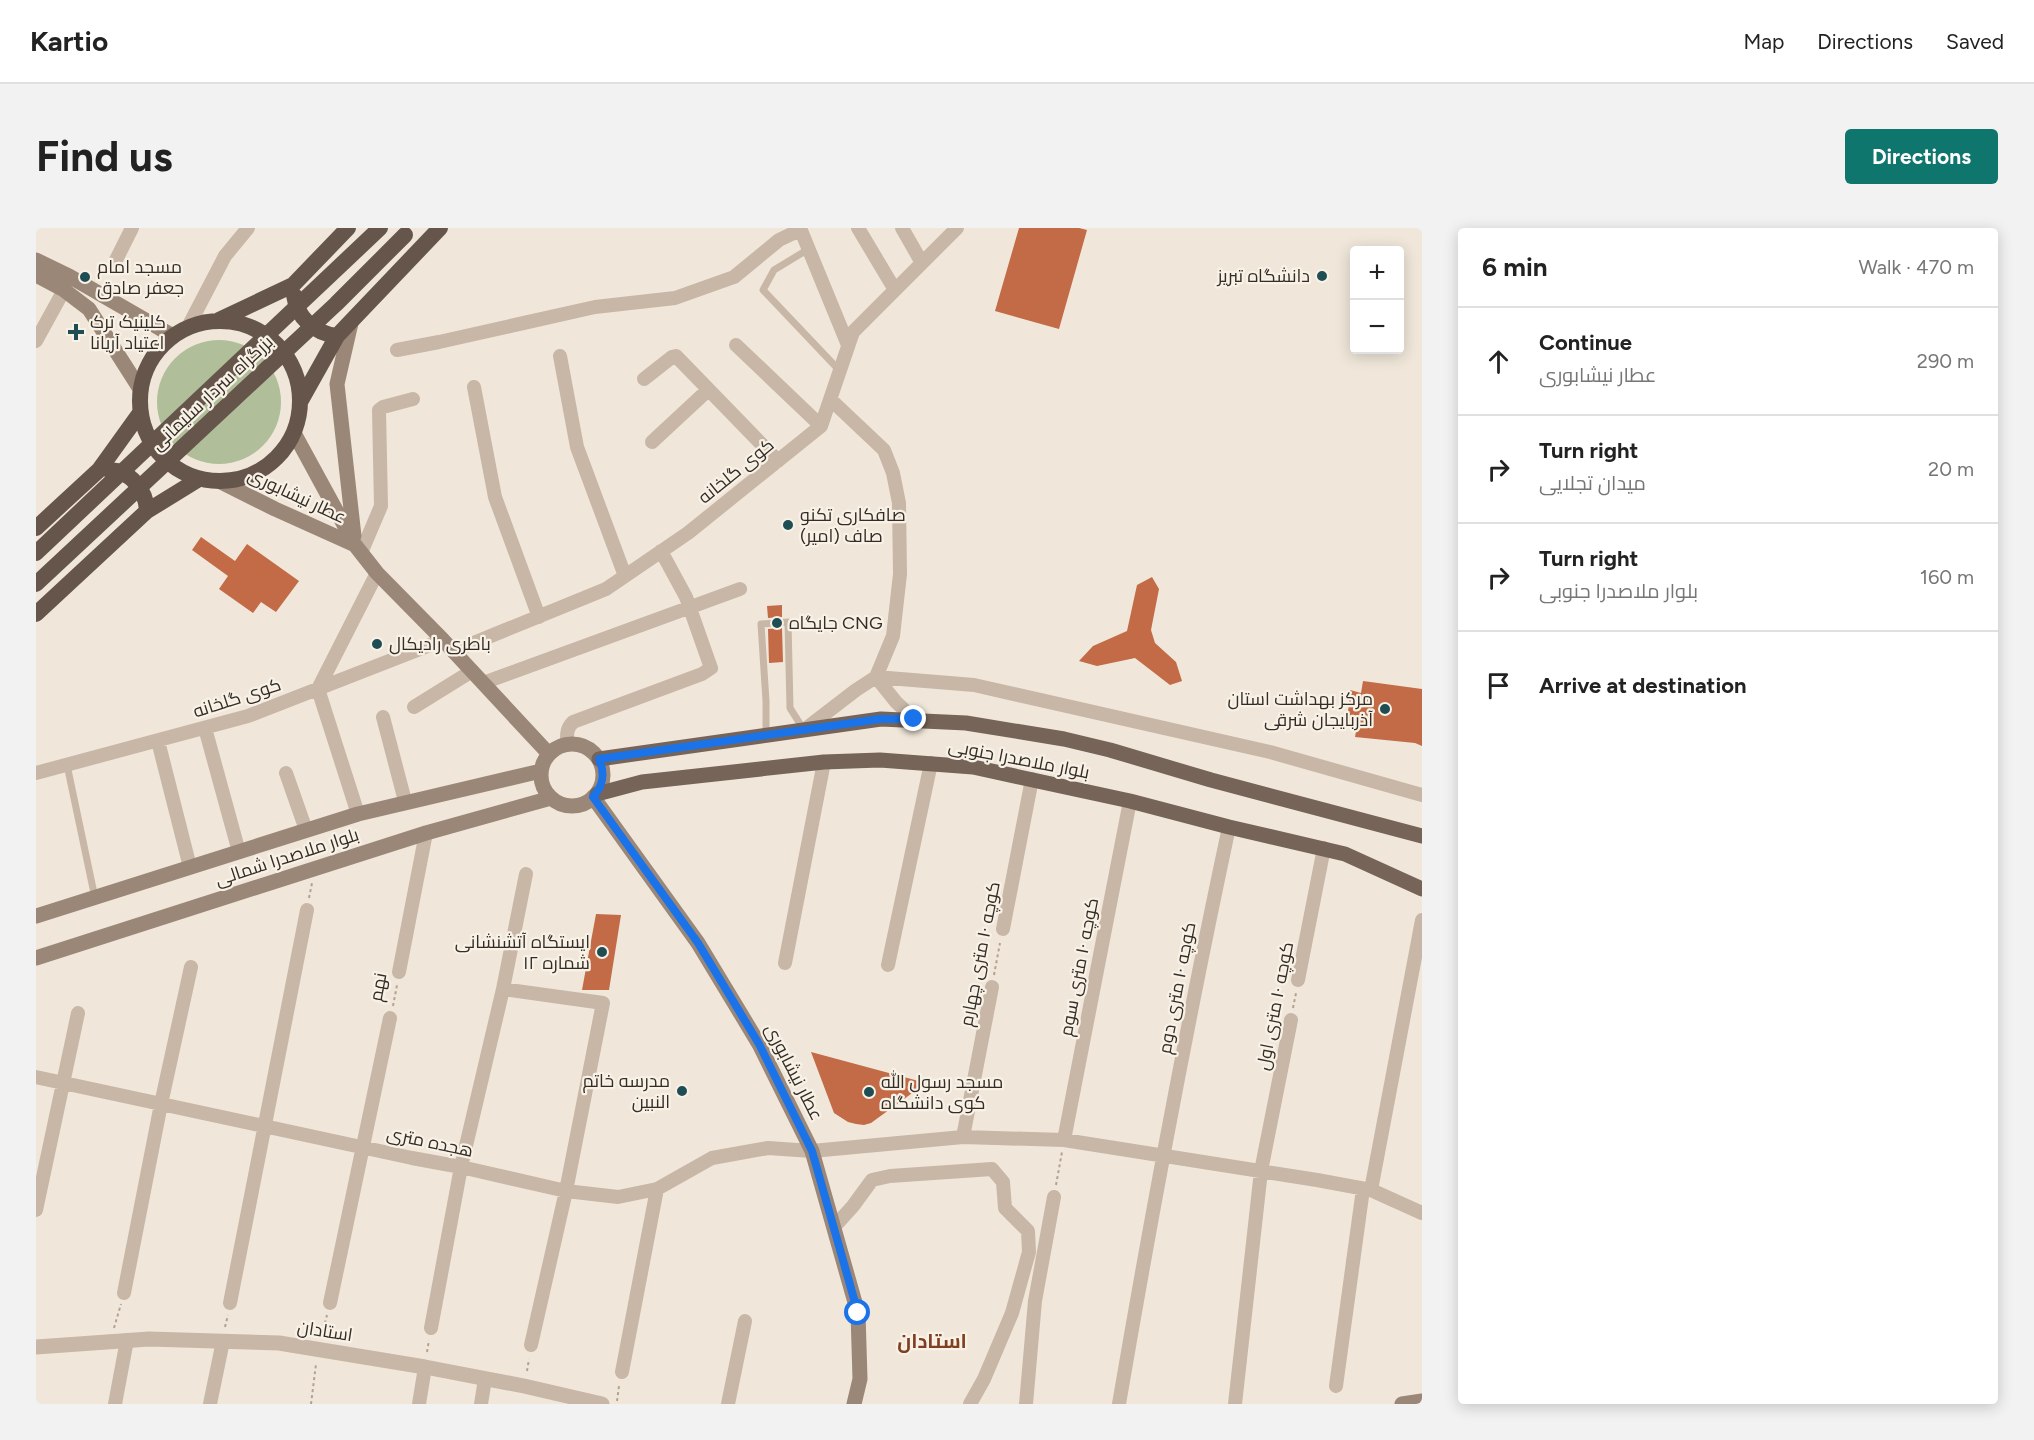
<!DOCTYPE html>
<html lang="en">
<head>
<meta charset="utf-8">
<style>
	body { margin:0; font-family:Figtree,Cairo,sans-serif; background:#f2f2f2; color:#222 }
	.controls { position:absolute; right:18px; top:18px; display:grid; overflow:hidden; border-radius:6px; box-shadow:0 3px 15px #0003 }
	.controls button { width:54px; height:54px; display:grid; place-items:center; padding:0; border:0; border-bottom:2px solid #e0e0e0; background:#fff; color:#222; font:30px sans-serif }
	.stop { position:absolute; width:18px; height:18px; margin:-14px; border:4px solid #1a73e8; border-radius:50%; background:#fff }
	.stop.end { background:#1a73e8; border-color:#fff; box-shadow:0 2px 6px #0008 }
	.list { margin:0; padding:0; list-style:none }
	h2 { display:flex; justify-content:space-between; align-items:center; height:78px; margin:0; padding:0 24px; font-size:26px }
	h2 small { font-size:20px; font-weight:400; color:#767676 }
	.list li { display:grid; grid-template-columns:39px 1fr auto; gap:18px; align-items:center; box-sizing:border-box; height:108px; padding:0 24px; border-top:2px solid #e0e0e0 }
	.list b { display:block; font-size:22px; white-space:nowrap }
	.list p { margin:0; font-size:20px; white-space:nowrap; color:#767676 }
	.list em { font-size:20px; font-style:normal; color:#767676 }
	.icon { flex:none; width:33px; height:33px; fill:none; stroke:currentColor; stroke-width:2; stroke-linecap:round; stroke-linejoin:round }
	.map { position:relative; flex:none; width:1386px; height:1176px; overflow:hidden; border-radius:6px }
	header { display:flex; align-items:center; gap:36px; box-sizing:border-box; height:84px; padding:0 30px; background:#fff; border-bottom:2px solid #e0e0e0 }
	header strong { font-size:28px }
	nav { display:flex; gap:33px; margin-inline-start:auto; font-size:21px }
	.intro { display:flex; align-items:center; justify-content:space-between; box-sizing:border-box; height:144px; padding:0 36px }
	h1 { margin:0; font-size:42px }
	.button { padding:15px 27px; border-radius:6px; background:#0f766e; color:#fff; font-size:21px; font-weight:700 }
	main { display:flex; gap:36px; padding:0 36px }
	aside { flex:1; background:#fff; border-radius:6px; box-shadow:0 3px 15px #0003 }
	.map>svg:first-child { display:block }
</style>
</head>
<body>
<header>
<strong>Kartio</strong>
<nav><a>Map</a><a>Directions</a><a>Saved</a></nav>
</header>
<div class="intro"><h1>Find us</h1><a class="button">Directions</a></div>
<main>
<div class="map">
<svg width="1386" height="1176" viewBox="0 0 1386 1176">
	<rect width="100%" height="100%" fill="#f0e7da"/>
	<path fill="#b0bf9a" d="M121 174a62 62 0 1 1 124 0a62 62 0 1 1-124 0Z"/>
	<path fill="#c26b46" d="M983 0H1043L1051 2 1023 101 959 83Z
		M165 309 199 333 211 316 263 353 240 384 225 374 217 385 183 361 192 348 156 322Z
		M1116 349 1123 361 1115 402 1119 415 1140 434 1146 453 1134 457 1099 430 1061 438 1043 433 1057 418 1091 403 1101 357Z
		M746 377V389L732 390 731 378Z
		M746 400 747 434 733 435 732 401Z
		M1327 453 1386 461V518L1379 515 1319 509 1321 498 1311 496 1314 462 1325 465Z
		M560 686 585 687 573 762H546Z
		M775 824 890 855 835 895 828 897 820 896 812 894 798 885Z"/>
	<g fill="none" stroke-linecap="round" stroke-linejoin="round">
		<path stroke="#b4a290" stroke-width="2" stroke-dasharray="3 3" stroke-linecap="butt" d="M273 670 276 655
			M958 747 964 715
			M357 778 361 757
			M1257 780 1260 765
			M1020 957 1026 924
			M189 1099 192 1087
			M78 1100 85 1076
			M286 1107 291 1087
			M391 1124 393 1112
			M491 1143 493 1131
			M581 1173 583 1158
			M275 1176 280 1136"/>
		<path stroke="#c8b7a6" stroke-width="7" d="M771 22 738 42 727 62 803 142
			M730 507V473L725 396 752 394 754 480 768 502
			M31 537 59 670"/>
		<path stroke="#c8b7a6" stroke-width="14" d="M764 0 812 117
			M822 0 859 62
			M866 0 886 35
			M79 34 96 0
			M152 99 189 28 212 0
			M0 113 28 62
			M700 117 785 198
			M361 122 403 114 559 79 639 70 698 49 743 12 764 2
			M524 128 541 219 589 348
			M608 151 636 129 640 128 742 233
			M438 159 459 269 503 389
			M794 171 848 222 857 245 863 275 864 346 857 408 840 449 938 457 1234 524 1386 567
			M616 214 672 162
			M325 325 345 278 343 182 347 179 377 171
			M418 423 570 361 652 305 785 198 817 104 921 0
			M447 455 704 361
			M378 479 436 443
			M347 489 369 573
			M169 500 203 624
			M768 502 820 462 840 449 860 474 878 491
			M122 513 154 639
			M531 516C531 507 530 501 537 494L666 446 675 440 650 369 625 323
			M0 545 212 488 407 412
			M250 545 270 602
			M322 586 282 461 341 345
			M967 701 996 551
			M749 735 788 534
			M852 737 895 535
			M363 744 390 605
			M1262 752 1288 620
			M467 761 567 775 530 963 495 1117
			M0 849 376 930 425 939 530 963 582 969 621 961 676 930 732 920 776 923 927 909 1028 912 1281 952 1335 962 1386 985
			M927 909 956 759
			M1028 912 1094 573
			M1335 962 1386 692
			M0 982 42 785
			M798 999 817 978 836 952 854 948 956 941 967 954 969 980 992 1003 993 1024 976 1085 948 1151 934 1176
			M88 1065 125 876 155 739
			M194 1075 271 682
			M294 1075 354 790
			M395 1100 425 939 467 761 490 646
			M586 1144 621 961
			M1300 1158 1327 961
			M79 1176 91 1112
			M174 1176 187 1113
			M383 1176 389 1139
			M445 1176 449 1151
			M692 1176 709 1093
			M990 1176 999 1073 1018 969
			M1083 1176C1116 983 1152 791 1193 599
			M1199 1176 1225 943 1255 792"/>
		<path stroke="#c8b7a6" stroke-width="15" d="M0 1119 113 1111 243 1115 389 1139 488 1158 566 1176"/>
		<path stroke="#9b8778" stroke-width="15" d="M0 32 33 48 137 108
			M0 47 28 62 53 81 104 161
			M315 95 301 156 318 308
			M258 205 319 317 341 345 407 412 513 526
			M185 254 239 281 319 317
			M505 547a31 31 0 1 1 62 0a31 31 0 1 1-62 0Z
			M557 569 662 715 723 816 776 923 822 1085 824 1151 818 1176
			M0 688 322 586 505 543
			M0 730 390 605 515 570
			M1366 1176 1386 1173"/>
		<path stroke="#766458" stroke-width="15" d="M563 531 845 491 930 495 1028 511 1074 522 1175 552 1386 608
			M561 566 606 554 788 534 844 532 937 539 1094 573 1193 599 1309 626 1386 661"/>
		<path stroke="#66554b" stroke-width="16" d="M258 67C261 90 278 105 301 108
			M183 92 257 57 312 0
			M104 173a80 80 0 1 1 160 0a80 80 0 1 1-160 0Z
			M264 174 301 108 404 0
			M73 242C95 243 110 262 111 283
			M0 300 63 242 104 185
			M0 386 111 283 163 251"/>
		<path stroke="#66554b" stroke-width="16" d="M0 325 344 0
			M0 356 300 76 369 7"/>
	</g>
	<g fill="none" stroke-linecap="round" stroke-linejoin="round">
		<path stroke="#1a73e8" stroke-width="8" d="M822 1085 776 923 723 816 662 715 557 569C568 557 569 545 563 531L844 491H878"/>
	</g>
	<g fill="#1e4d54" stroke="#f8f1e6" stroke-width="2">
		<circle cx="1286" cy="48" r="6"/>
		<circle cx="49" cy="49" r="6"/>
		<path d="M37 95h6v6h6v6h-6v6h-6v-6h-6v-6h6z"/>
		<circle cx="752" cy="297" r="6"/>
		<circle cx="741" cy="395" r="6"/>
		<circle cx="341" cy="416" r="6"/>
		<circle cx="1349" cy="481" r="6"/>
		<circle cx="566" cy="724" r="6"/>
		<circle cx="646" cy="863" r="6"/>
		<circle cx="833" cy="864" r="6"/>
	</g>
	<g text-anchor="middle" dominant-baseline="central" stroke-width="4.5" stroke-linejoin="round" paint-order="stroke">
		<g font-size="18" fill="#342c27" stroke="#f8f1e6" text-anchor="start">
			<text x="61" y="39">مسجد امام<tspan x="61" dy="21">جعفر صادق</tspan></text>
			<text x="1274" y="48" text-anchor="end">دانشگاه تبریز</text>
			<text x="54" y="94">کلینیک ترک<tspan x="54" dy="21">اعتیاد آریانا</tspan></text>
			<text x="764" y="287">صافکاری تکنو<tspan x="764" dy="21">صاف (امیر)</tspan></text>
			<text x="753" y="395">جایگاه CNG</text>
			<text x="353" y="416">باطری رادیکال</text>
			<text x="1337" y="471" text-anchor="end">مرکز بهداشت استان<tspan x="1337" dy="21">آذربایجان شرقی</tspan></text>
			<text x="554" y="714" text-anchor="end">ایستگاه آتشنشانی<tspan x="554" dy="21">شماره ۱۲</tspan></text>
			<text x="634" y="853" text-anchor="end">مدرسه خاتم<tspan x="634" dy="21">النبین</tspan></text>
			<text x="845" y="854">مسجد رسول الله<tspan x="845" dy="21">کوی دانشگاه</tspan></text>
		</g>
		<g font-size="18" fill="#342c27" stroke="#f8f1e6">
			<text transform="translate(176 165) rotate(-43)">بزرگراه سردار سلیمانی</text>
			<text transform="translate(700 243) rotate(-39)">کوی گلخانه</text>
			<text transform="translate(261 268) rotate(25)">عطار نیشابوری</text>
			<text transform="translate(201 470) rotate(-18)">کوی گلخانه</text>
			<text transform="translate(983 531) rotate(11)">بلوار ملاصدرا جنوبی</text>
			<text transform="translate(251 629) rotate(-18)">بلوار ملاصدرا شمالی</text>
			<text transform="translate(944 726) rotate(-79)">کوچه ۱۰ متری چهارم</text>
			<text transform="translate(1043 739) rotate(-79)">کوچه ۱۰ متری سوم</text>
			<text transform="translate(342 759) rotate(-79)">نهم</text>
			<text transform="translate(1141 760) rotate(-79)">کوچه ۱۰ متری دوم</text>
			<text transform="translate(1239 778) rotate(-79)">کوچه ۱۰ متری اول</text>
			<text transform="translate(758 844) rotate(63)">عطار نیشابوری</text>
			<text transform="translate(394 914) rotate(12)">هجده متری</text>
			<text transform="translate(289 1103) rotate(9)">استادان</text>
		</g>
		<g font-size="20" font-weight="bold" fill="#803e23" stroke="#f8f1e6">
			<text x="896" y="1113">استادان</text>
		</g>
	</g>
</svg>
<div class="controls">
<button>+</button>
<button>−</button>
</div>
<div class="stop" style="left:822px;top:1085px"></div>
<div class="stop end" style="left:878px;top:491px"></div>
</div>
<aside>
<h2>6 min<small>Walk · 470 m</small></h2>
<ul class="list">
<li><svg class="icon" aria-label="ahead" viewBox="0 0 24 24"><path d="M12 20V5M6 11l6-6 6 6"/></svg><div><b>Continue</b><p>عطار نیشابوری</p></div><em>290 m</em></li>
<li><svg class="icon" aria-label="right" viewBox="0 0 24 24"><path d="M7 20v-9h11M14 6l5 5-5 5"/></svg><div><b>Turn right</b><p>میدان تجلایی</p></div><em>20 m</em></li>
<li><svg class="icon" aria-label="right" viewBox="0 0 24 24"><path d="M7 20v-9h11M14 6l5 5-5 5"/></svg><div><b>Turn right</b><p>بلوار ملاصدرا جنوبی</p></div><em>160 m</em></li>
<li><svg class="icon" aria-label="arrive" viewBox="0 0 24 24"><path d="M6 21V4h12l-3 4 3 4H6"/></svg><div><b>Arrive at destination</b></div></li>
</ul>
</aside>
</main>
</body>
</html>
